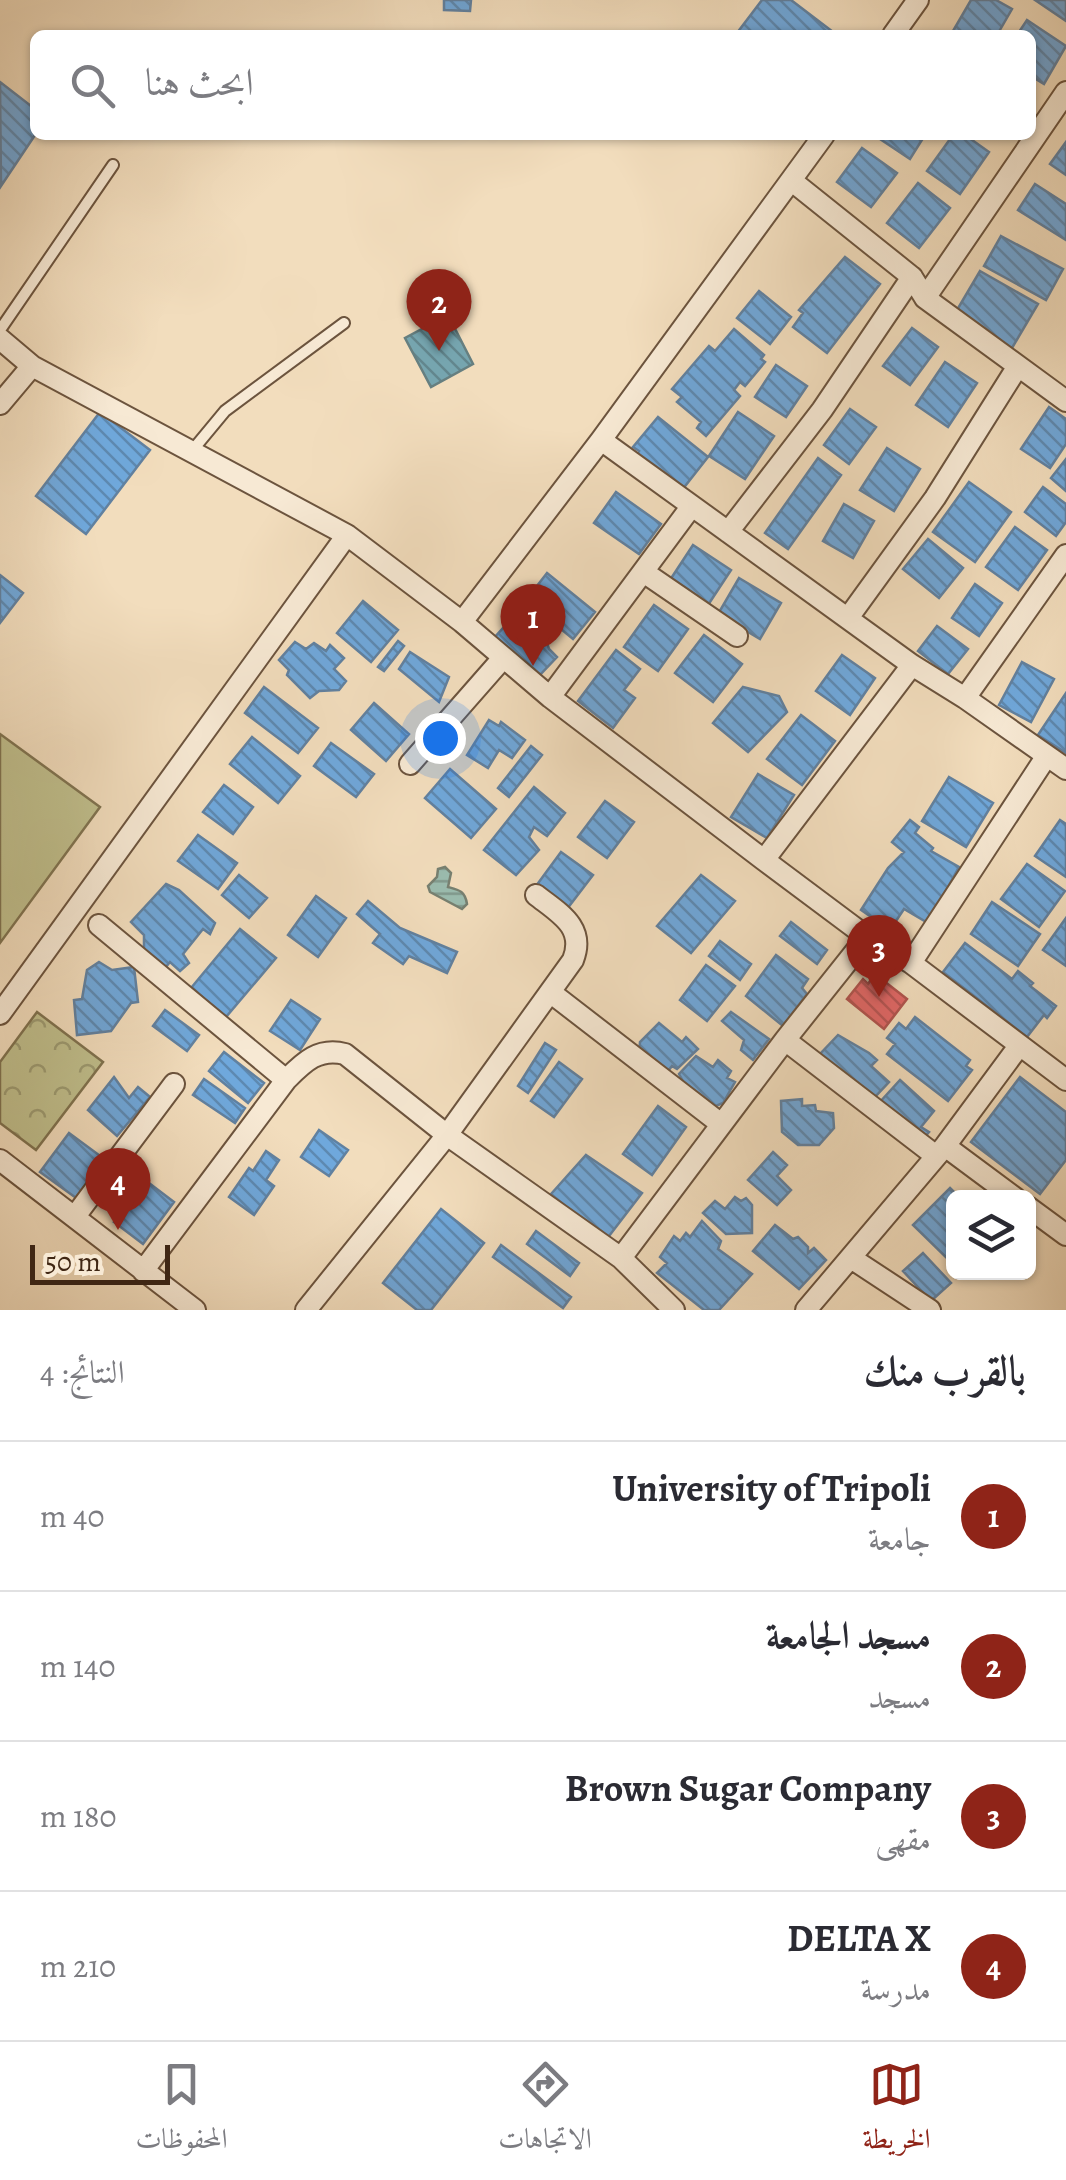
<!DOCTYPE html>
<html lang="ar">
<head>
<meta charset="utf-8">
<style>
	body { margin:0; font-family:Alegreya,Amiri,serif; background:#f2f2f3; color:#2b2b33; direction:rtl }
	.controls { position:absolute; right:30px; bottom:30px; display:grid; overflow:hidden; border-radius:15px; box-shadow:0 2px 8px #0004 }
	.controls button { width:90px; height:90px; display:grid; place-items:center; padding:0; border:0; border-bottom:2px solid #e1e1e2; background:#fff; color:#2b2b33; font:50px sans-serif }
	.scale { position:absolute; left:30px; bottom:25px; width:140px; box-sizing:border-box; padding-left:10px; border:5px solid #402714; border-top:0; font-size:28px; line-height:35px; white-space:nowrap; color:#402714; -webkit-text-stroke:8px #f7e9d4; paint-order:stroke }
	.you { position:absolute; left:440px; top:738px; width:35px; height:35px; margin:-25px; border:8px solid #fff; border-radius:50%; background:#1a73e8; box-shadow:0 0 0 15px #1a73e833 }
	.badge { display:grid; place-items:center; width:65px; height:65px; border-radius:50%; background:#8f2418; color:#fff; font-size:32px; font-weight:700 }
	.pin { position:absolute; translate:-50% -82px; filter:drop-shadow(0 2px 5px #0008) }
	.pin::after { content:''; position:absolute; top:52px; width:35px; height:30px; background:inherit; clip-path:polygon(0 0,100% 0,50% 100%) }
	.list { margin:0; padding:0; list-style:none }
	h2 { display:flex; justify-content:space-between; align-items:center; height:130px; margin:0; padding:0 40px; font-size:42px }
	h2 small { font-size:32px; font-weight:400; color:#7c7c81 }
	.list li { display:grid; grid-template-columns:65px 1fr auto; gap:30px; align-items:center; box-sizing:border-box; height:150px; padding:0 40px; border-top:2px solid #e1e1e2 }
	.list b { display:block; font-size:38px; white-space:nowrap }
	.list p { margin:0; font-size:32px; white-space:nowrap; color:#7c7c81 }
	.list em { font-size:32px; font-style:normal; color:#7c7c81 }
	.icon { flex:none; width:55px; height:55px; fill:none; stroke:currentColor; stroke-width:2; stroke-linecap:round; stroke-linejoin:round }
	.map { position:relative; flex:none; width:1066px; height:1310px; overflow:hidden; direction:ltr }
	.search { position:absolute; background:#fff; box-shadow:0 2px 8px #0004; left:30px; right:30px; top:30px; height:110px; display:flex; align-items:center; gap:25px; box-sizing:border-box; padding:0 35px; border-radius:15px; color:#7c7c81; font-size:38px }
	.sheet { height:730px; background:#fff }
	nav { display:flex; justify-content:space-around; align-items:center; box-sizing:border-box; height:140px; border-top:2px solid #e1e1e2; background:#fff; font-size:28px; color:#7c7c81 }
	nav a { display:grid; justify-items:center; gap:5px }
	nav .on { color:#8f2418 }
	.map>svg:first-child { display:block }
</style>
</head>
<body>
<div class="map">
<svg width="1066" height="1310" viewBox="0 0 1066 1310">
	<defs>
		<pattern id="park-crowns" width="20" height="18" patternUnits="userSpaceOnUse" patternTransform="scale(2.5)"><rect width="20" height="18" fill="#c0bf8d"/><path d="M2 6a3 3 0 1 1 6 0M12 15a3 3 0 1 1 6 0" fill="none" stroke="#9d9b72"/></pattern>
		<pattern id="water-rules" width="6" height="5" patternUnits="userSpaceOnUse" patternTransform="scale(2.5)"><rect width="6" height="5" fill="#9bbcaf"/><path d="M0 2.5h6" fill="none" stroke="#80998d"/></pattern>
		<pattern id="shops-back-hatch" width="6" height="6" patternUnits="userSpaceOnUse" patternTransform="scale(2.5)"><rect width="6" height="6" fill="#e06666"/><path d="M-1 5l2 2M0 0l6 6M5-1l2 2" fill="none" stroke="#b75453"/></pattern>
		<pattern id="schools-back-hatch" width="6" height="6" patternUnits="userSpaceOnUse" patternTransform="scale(2.5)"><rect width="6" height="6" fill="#6fa8dc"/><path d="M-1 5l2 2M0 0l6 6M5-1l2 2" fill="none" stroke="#5d89b1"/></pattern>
		<pattern id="public-back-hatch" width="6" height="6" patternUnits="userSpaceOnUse" patternTransform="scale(2.5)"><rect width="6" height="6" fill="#76a5af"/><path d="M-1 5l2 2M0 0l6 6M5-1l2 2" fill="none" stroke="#62868d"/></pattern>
	</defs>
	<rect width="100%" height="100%" fill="#f2ddbd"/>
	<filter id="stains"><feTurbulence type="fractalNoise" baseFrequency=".002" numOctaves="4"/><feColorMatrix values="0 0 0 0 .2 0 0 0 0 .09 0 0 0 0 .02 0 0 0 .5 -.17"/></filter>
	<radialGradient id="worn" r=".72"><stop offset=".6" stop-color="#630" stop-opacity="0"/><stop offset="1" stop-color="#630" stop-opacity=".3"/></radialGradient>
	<path fill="url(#park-crowns)" stroke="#807350" stroke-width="2.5" d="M37 1012 103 1062 36 1150 0 1123V1062Z"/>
	<path fill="#c0bf8d" stroke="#807350" stroke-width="2.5" d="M0 734 100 807 0 943Z"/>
	<path fill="url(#water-rules)" stroke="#778071" stroke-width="2.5" d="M445 867 451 873 448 887C459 890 465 891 467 904L462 909 430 892 428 886 437 877 438 869Z"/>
	<path fill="url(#shops-back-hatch)" stroke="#b0534d" stroke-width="2.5" d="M875 974 907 999 884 1029 847 999 863 979 868 984Z"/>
	<path fill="url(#schools-back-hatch)" stroke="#6181a0" stroke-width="2.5" d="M444 0H471L470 11 444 10Z
		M762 0H791L837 35H740L737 33Z
		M971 0H996L1012 9 997 35H961L953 31Z
		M1035 0H1066V21Z
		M1027 20 1066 46 1044 84 1031 76V35H1017Z
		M0 82 35 109V135L1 186Z
		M874 135H925L910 159Z
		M953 135H965L989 152 960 194 927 171Z
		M1066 142V175L1050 164Z
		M862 148 897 173 871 207 837 182Z
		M918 183 950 208 919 248 887 223Z
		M1035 184 1066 204V240L1018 210Z
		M1001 236 1063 269 1046 300 984 266Z
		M845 257 880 284 827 353 793 327 803 313 799 310Z
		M980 271 1038 304 1012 348 954 315Z
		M759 291 791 317 770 344 737 318Z
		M912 328 938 347 910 385 883 366Z
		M734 329 764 355 761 359 765 362 745 386 740 382 734 390 740 396 706 436 697 428 701 422 677 402 682 397 672 389 709 346 715 351Z
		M945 362 977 383 948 427 916 405Z
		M776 365 807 386 786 417 755 397Z
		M1049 407 1066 419V444L1050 468 1021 449Z
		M850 409 876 427 849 464 824 445Z
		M100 412 150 450 86 534 36 496Z
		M738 412 774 436 745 479 709 456Z
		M658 417 708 457 682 490 634 458 639 451 633 447Z
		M887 448 920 469 894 511 860 490Z
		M818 458 841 475 788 549 765 533Z
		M1066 459V491L1051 478Z
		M969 482 1011 512 975 562 933 532Z
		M1043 487 1066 504V522L1056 536 1025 512Z
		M616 492 661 524 639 554 594 523Z
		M844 504 874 521 853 558 823 541Z
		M1015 527 1047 550 1018 590 986 567Z
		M928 539 963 568 939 598 903 569Z
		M693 545 731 570 708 605 670 580Z
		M547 573 595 612 573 639 526 600Z
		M0 575 23 593 0 623Z
		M739 578 781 603 760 639 718 614Z
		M975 584 1002 603 979 636 952 618Z
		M363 601 398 630 371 662 337 633Z
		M654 605 688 629 658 671 624 647Z
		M514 616 524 626 543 631 549 649 557 657 537 678 494 638Z
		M937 626 968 649 948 674 918 651Z
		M704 635 742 664 713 702 675 673Z
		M398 641 404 646 384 671 378 667Z
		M295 642 306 649 314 643 326 651 330 645 344 658 334 669 346 681 339 690 319 691 310 698 287 675 289 670 279 660Z
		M616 650 640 669 624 690 635 698 613 728 578 701Z
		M410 652 449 677 439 702 399 669Z
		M842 655 875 678 850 715 816 691Z
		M1022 662 1054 679 1031 722 999 705Z
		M264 687 318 728 298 753 245 713Z
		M743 687 779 696 787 712 748 752 713 723Z
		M1066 693V753L1038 735Z
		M374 703 409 734 386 761 351 730Z
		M801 715 835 741 802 785 767 759Z
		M489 720 499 726 501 722 525 740 512 758 499 750 488 768 467 755Z
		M252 737 300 776 278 803 230 764Z
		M331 743 374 774 356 797 314 766Z
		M531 746 542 755 509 797 498 788Z
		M450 769 496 809 471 838 425 798Z
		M758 774 794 795 767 838 731 817Z
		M949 777 993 803 966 847 922 821Z
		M224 785 253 807 233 834 203 812Z
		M534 787 565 813 547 836 534 827 529 837 539 850 516 875 484 850Z
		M605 801 634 822 607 858 578 837Z
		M910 820 919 827 915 833 933 848 931 851 959 867 928 923 904 909 890 930 861 910 888 868 904 852 892 842Z
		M1060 820 1066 824V877L1035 856Z
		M198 835 237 863 218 889 178 861Z
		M561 852 593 875 567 909 536 886Z
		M1027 864 1065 891 1039 927 1001 899Z
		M239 875 267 898 249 918 222 895Z
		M701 875 735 901 691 953 657 926Z
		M166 884 179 890 215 923 210 934 203 929 183 954 189 963 180 971 170 962 165 968 144 955V935L131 922Z
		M316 896 346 918 318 957 288 935Z
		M368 901 400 928 457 952 447 973 409 956 403 964 373 943 380 934 357 914Z
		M992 902 1040 934 1018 966 971 934Z
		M1066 918V966L1043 950Z
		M791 922 827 950 817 964 780 936Z
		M240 929 276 958 226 1017 191 988Z
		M720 941 751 964 740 980 709 956Z
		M965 943 1012 979 1018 971 1033 983 1030 986 1056 1006 1047 1018 1044 1015 1027 1037 943 972Z
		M776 955 808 979 802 988 807 994 783 1026 746 996Z
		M99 962 112 970 134 967 138 1002 131 1003 111 1031 77 1035 74 1000 82 999 87 970Z
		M706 965 735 986 707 1021 680 1000Z
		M291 1000 320 1019 300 1050 270 1031Z
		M165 1010 199 1035 187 1051 153 1026Z
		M731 1012 769 1039 753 1060 741 1050 744 1040 722 1021Z
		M915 1017 970 1060 966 1066 972 1070 948 1101 887 1054 895 1044 887 1038 899 1023 906 1029Z
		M659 1023 682 1042 686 1037 698 1049 677 1069 672 1066 665 1075 639 1054 640 1042Z
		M838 1035 869 1053 877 1060 871 1066 889 1082 873 1099 818 1056Z
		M545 1043 556 1050 528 1093 518 1086Z
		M224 1052 264 1083 248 1103 209 1071Z
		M696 1056 713 1067 718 1060 731 1071 727 1078 735 1082 723 1103 711 1108 689 1092 679 1074Z
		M559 1062 582 1079 554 1117 531 1101Z
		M114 1077 129 1098 138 1087 150 1097 117 1136 88 1110Z
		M1020 1077 1066 1112V1160L1040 1194 971 1142Z
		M204 1079 245 1108 235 1123 193 1095Z
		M900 1080 934 1111 921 1127 929 1132 922 1140 878 1104Z
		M802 1099V1106L815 1105 816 1111 833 1113 834 1128 819 1145H798L782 1132 781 1101Z
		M658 1106 686 1127 652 1175 623 1154Z
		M319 1130 348 1150 329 1176 301 1157Z
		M69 1133 107 1161 79 1200 40 1172Z
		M266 1151 279 1160 266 1180 274 1186 254 1215 229 1197 249 1168 253 1171Z
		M773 1152 787 1165 777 1176 791 1190 777 1205 748 1180Z
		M586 1155 642 1193 606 1240 551 1194Z
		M145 1180 174 1202 143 1244 114 1222Z
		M950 1188 960 1198H954V1265L913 1225Z
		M735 1197 741 1201 746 1198 752 1205V1233L726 1234 703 1213 715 1201 725 1209Z
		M441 1209 484 1243 431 1310H417L383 1283Z
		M702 1221 721 1241 718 1249 752 1274 719 1310H704L657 1273 667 1263 660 1257 674 1236 680 1241 686 1233 690 1237Z
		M775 1225 793 1239 798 1237 808 1247V1253L814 1248 826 1260 799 1289 753 1251Z
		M536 1231 579 1263 570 1276 527 1244Z
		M501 1245 571 1297 563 1308 493 1257Z
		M923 1253 951 1283 931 1301 903 1271Z"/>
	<path fill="url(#public-back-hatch)" stroke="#667f80" stroke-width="2.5" d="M448 315 473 364 431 387 405 338Z"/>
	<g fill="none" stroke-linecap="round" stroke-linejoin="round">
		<defs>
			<path id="service" d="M0 330 113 165
				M191 452 225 411 344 323"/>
			<path id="minor" d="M893 35 918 0
				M792 181 912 277 925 298 1066 401
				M925 298 1066 92
				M0 339 32 366 347 535 462 622 550 697 764 860 867 937 911 963 1066 1080
				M0 404 32 366
				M601 440 912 665 965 698 1066 769
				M728 532 822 410 912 277
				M645 573 737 636
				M848 618 935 498 1018 366
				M462 622 601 440 824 135
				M550 697 691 507
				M965 698 1066 555
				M410 764 503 658
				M764 860 912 665
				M99 925 286 1080
				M911 963 1046 757
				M550 992 721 1124
				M0 1014 347 535
				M785 1040 936 1156
				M945 1146 1015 1198
				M0 1160 195 1310
				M1028 1207 1066 1235
				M76 1215 174 1084
				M621 1258 785 1040 867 937
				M851 1258 930 1310
				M143 1271 286 1080C303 1063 318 1047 345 1054L447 1135 621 1258 674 1310
				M306 1310 447 1135 573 960C586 927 559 913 536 895
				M806 1310 945 1146 1019 1046"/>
		</defs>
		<use href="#service" stroke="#6c543e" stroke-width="14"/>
		<use href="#minor" stroke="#6c543e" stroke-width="24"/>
		<use href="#service" stroke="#f7e9d4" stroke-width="10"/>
		<use href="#minor" stroke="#f7e9d4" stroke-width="20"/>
	</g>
	<rect width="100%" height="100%" filter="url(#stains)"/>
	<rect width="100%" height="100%" fill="url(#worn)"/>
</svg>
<div class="controls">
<button><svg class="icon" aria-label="layers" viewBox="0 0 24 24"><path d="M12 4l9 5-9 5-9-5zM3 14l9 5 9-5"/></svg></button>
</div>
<div class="scale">50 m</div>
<div class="you"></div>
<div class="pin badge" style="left:533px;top:666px">1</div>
<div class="pin badge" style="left:439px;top:351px">2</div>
<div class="pin badge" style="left:879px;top:997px">3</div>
<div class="pin badge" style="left:118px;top:1230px">4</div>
<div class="search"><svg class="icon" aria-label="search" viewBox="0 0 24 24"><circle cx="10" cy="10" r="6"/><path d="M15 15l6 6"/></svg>ابحث هنا</div>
</div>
<section class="sheet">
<h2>بالقرب منك<small>النتائج: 4</small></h2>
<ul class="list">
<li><span class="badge">1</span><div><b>University of Tripoli</b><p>جامعة</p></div><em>40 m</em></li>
<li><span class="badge">2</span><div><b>مسجد الجامعة</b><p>مسجد</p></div><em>140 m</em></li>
<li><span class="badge">3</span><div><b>Brown Sugar Company</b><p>مقهى</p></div><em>180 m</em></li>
<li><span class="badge">4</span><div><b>DELTA X</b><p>مدرسة</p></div><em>210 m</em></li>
</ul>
</section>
<nav>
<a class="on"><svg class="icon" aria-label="map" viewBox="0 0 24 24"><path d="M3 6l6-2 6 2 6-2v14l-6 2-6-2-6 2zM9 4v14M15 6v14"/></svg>الخريطة</a>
<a><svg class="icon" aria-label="directions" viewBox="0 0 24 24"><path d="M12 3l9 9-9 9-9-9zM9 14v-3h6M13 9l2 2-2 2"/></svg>الاتجاهات</a>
<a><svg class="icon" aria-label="saved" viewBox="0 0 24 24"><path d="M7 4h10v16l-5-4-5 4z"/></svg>المحفوظات</a>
</nav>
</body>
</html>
